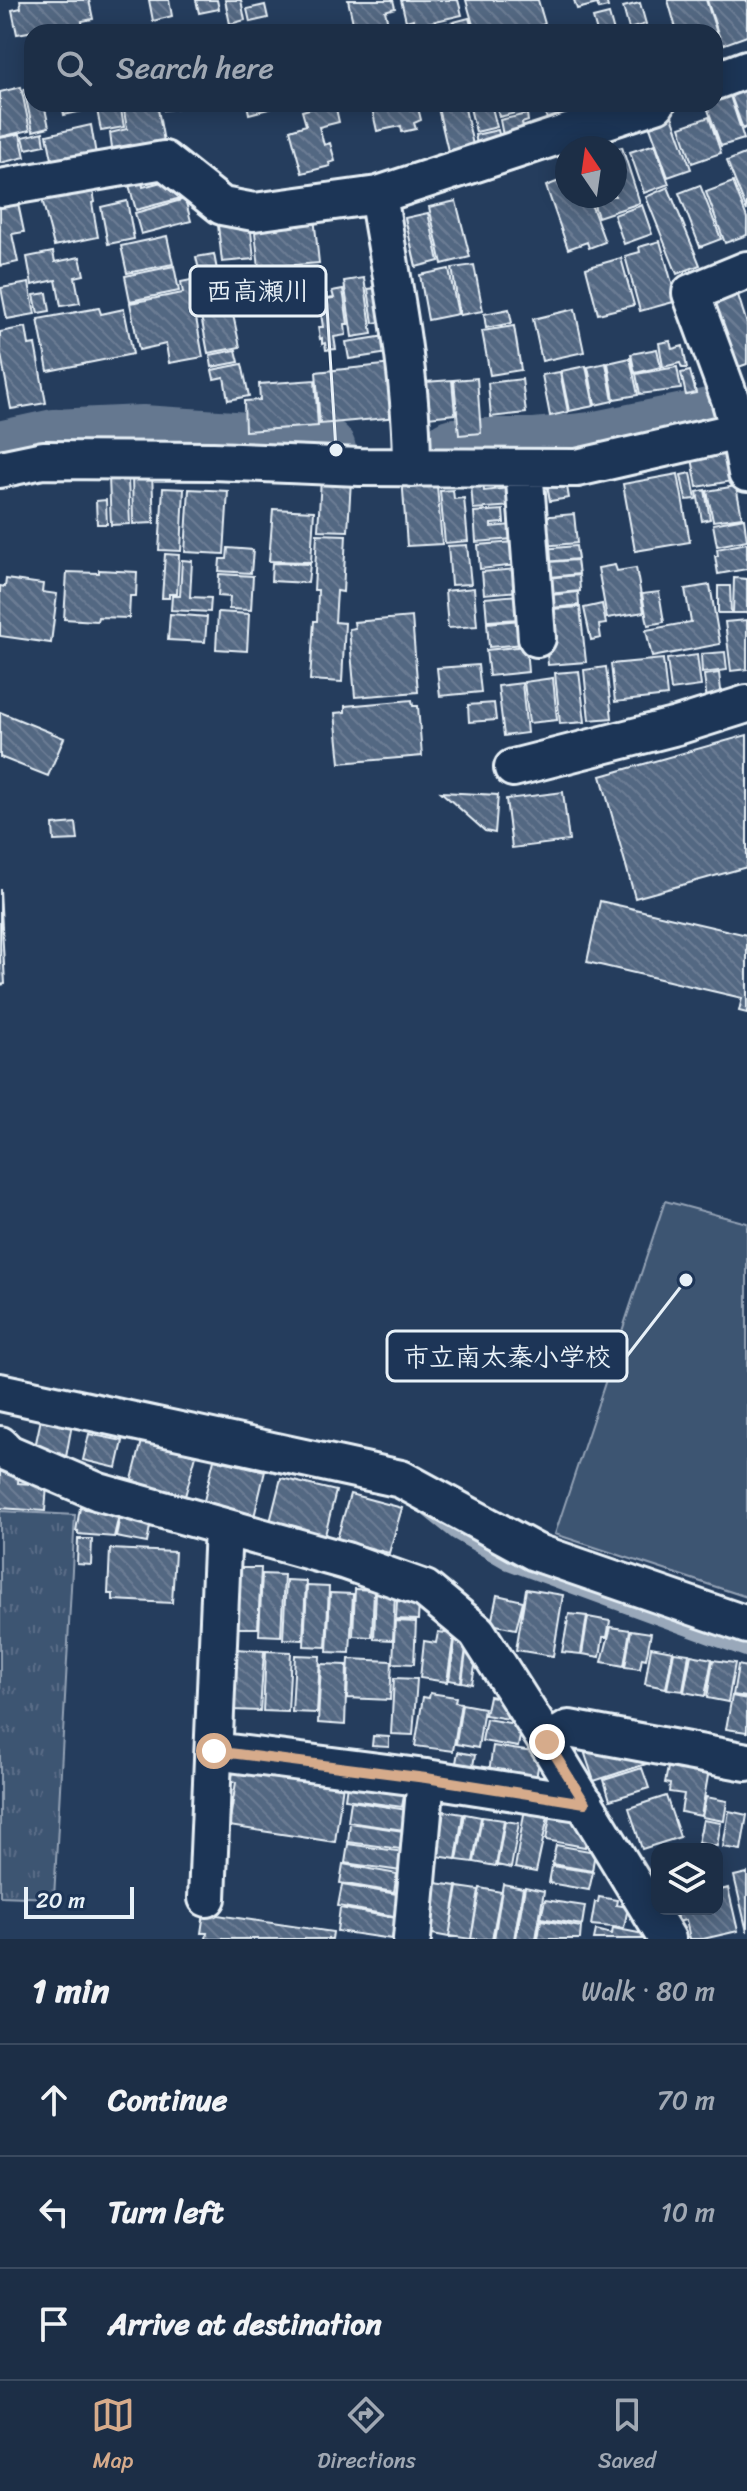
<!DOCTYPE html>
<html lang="en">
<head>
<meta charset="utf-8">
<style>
	body { margin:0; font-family:Sriracha,"Klee One",sans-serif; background:#25364d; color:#f1f3f6 }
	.controls { position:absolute; right:24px; bottom:24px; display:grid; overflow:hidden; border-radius:16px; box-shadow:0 4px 20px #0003 }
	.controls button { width:72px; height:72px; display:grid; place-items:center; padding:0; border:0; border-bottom:2px solid #3a4a5f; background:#1c2e46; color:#f1f3f6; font:40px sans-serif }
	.compass { position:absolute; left:555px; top:136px; width:72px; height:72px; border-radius:50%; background:#1c2e46; box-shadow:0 4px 20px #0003; rotate:347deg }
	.scale { position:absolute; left:24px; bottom:20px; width:110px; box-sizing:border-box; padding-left:8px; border:4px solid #e8f1f8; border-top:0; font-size:22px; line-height:28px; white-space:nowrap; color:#e8f1f8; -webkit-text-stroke:6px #1d3557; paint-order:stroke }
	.stop { position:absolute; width:24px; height:24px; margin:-18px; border:6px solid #d6ab8b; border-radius:50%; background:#fff }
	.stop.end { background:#d6ab8b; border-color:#fff; box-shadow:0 2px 8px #0008 }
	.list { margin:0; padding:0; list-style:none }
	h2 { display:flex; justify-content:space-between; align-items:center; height:104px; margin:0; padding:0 32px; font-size:34px }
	h2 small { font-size:26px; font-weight:400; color:#a0a8b3 }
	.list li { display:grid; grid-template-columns:52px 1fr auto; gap:24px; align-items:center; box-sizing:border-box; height:112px; padding:0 32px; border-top:2px solid #3a4a5f }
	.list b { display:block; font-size:30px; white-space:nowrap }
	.list em { font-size:26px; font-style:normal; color:#a0a8b3 }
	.icon { flex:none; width:44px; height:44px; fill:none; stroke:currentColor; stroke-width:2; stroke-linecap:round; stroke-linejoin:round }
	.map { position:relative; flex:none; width:747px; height:1939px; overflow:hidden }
	.search { position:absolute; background:#1c2e46; box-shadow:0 4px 20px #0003; left:24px; right:24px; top:24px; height:88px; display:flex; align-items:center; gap:20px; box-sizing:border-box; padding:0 28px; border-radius:24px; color:#a0a8b3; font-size:30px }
	.sheet { height:440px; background:#1c2e46 }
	nav { display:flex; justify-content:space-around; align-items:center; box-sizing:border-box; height:112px; border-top:2px solid #3a4a5f; background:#1c2e46; font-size:22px; color:#a0a8b3 }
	nav a { display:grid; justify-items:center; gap:4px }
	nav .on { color:#d6ab8b }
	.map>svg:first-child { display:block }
</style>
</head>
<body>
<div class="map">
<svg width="747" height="1939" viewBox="0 0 747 1939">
	<defs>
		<pattern id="park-tufts" width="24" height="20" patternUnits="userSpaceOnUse" patternTransform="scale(2)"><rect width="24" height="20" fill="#3e5472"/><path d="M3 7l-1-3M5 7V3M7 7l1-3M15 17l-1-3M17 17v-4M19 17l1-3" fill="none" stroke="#5a6d87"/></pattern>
		<pattern id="building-back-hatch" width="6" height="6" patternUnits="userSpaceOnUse" patternTransform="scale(2)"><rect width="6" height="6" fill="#536782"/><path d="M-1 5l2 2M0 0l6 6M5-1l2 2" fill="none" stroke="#6c7d94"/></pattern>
	</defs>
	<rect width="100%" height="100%" fill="#253d5d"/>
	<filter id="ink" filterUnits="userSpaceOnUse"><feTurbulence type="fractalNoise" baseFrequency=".0125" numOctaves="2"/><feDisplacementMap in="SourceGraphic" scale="16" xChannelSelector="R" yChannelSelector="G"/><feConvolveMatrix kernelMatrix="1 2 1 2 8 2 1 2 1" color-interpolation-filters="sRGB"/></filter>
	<g filter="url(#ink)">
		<path fill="#3e5472" stroke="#93a2b5" stroke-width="2" d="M665 1201 747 1223V1597L555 1534Z"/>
		<path fill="url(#park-tufts)" stroke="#93a2b5" stroke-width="2" d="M0 1511 75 1515 54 1898 0 1896Z"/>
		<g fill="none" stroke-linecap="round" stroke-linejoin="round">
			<path stroke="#99a8ba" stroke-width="11" d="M425 1510 455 1534 507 1564 747 1652"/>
			<path stroke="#657890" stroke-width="66" d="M454 451H534L591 445 724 418
				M0 454 55 442 142 438 323 450"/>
		</g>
		<path fill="url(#building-back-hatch)" stroke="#e8f1f8" stroke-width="2" d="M20 0H89L93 19 82 21 83 29 71 32H52L51 28 17 34 12 10 21 8Z
			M149 0H169L172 16 153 21Z
			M196 0H217L219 9 199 13Z
			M225 0H241L245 20 230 24Z
			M348 0H393L395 8 385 11 389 27 382 28 383 31 380 32H355Z
			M401 0H458L462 15 414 26 413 19 406 21Z
			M466 0H538L545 24 531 29 532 32H475Z
			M574 0H606L608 7 599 9 597 4 577 9Z
			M668 0H706L722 48 715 50V32H677Z
			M707 0H747V36L722 45Z
			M640 3 646 24 629 29 623 7Z
			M265 5 268 18 250 22 247 9Z
			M609 14 614 32H597L593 18Z
			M469 18 473 32H452L450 23Z
			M447 23 449 32H416V31Z
			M21 87 30 130 0 137V92Z
			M32 87V104H44L49 127 33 131 24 89Z
			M745 88 747 127 743 129 730 93Z
			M730 96 744 139 721 146 706 104H715V101Z
			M62 104H86L87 110 64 115Z
			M96 104H120L124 127 101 131Z
			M123 104H157L165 147 132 153 130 145 112 148 110 133 127 129Z
			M164 104H208L164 110Z
			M247 104H288L249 114Z
			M328 104H335L339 122 319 127 324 145 330 143 335 161 329 163 330 166 302 173 290 130 306 125 302 111Z
			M371 104H417L421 120 414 123 416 129 402 132 401 126 377 131Z
			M437 104H464L473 145 448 151Z
			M469 104H491L497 127 476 132Z
			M496 104H527L528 110 499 117Z
			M542 104H581L584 111 548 122Z
			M671 113 691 169 668 177 648 121Z
			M527 114 528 121 522 123 525 136 504 141 500 120Z
			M709 117 721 153 692 163 680 127Z
			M91 125 96 155 53 164 47 135Z
			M498 130 502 146 479 153 475 135Z
			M43 132 45 145 26 149 23 137Z
			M20 134 25 157 0 163V138Z
			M655 144 669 184 644 193 630 152Z
			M622 147 640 203 598 217 591 196H615V149Z
			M747 153V211L727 161Z
			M176 178 181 198 136 210 129 185 142 182 143 187Z
			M567 178V196H588L605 242 589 248 587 242 568 249 546 186Z
			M91 180 95 202 92 203 98 237 54 246 40 191Z
			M733 182 747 218V235L725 243 706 192Z
			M700 185 721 239 700 247 679 193Z
			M668 187 700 265 677 274 646 197Z
			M5 196 7 205 18 203 24 232 12 234 18 262 0 266V197Z
			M185 199 191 221 141 234 135 213Z
			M127 201 134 239 108 244 101 207Z
			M456 201 470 257 442 264 429 207Z
			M642 205 652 234 624 244 614 215Z
			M428 213 439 261 416 267 405 218Z
			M314 217 319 263 259 268 254 223Z
			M250 222 254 259 222 262 218 225Z
			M167 236 173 264 127 273 121 246Z
			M660 241 677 301 640 311 625 256 640 252 639 247Z
			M53 252 55 262 80 257 84 275 75 277 80 303 61 306 56 280 32 285 27 257Z
			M214 254 217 270 200 274 196 257Z
			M621 258 634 305 598 314 586 268Z
			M474 265 483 311 460 315 452 268Z
			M174 266 179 291 130 301 125 276Z
			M449 269 458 314 428 320 420 275Z
			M211 276 217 302 194 307 203 357 169 363 166 344 139 350 130 303 183 293 181 282Z
			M364 278 372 334 352 337 344 281Z
			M29 283 35 314 7 319 1 288Z
			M387 287 392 320 373 323 368 289Z
			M343 289 348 324H345L346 335 334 337 336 349 326 350 325 343 322 344V338L320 339 318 327H323L319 300 334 298 332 291Z
			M47 293 50 311 38 313 34 295Z
			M738 295 747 324V364L730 370 708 305Z
			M99 308 101 314 124 309 133 354 48 371 38 319Z
			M509 309 512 323 486 328 484 314Z
			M575 309 584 352 542 361 533 319Z
			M232 310 240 347 208 353 201 316Z
			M514 326 521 370 490 375 482 331Z
			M26 327 29 345 35 344 46 403 11 409 0 349V332Z
			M386 336 389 353 349 359 346 342Z
			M670 341 672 349 683 346 687 368H682L680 363 663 367 659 343Z
			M657 349 661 367 635 373 631 354Z
			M236 350 239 362 212 367 210 355Z
			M630 358 638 395 614 399 608 363Z
			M606 363 613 401 595 405 588 367Z
			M242 364 249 396 228 400 224 377 214 379 212 370Z
			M393 364 398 417 320 424 316 372Z
			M586 366 594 406 569 411 561 371Z
			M677 367 681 389 640 394 636 374Z
			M690 371 696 393 686 395 681 373Z
			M560 372 568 412 550 416 542 375Z
			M477 378 481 433 459 435 454 380Z
			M522 379 526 413 491 417 488 383Z
			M315 380 318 426 245 431 244 401 260 400 259 384Z
			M452 380 455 414 428 417 425 382Z
			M723 453 725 462 741 460 744 479 697 487 692 458Z
			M152 473 154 523 133 524 132 474Z
			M691 473 696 499 686 500 681 475Z
			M436 474 442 544 407 546 402 476Z
			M678 474 690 542 635 551 623 484Z
			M109 478H128L130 524 111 525Z
			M321 478 351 480 348 531 318 530Z
			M566 481 569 498 550 501 547 485Z
			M483 483 484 491 511 488 513 506 473 509 471 484Z
			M736 486 742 517 713 521 707 491Z
			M163 488 184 489 181 551 159 550Z
			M189 489 228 491 224 554 185 552Z
			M453 490 454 499 464 498 468 541 445 543 440 491Z
			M705 490 710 519 702 521 697 492Z
			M106 500 107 524H97L96 501Z
			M273 509 314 511 311 562 269 561Z
			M503 510 504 523 491 524V527L512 525 513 539 476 542 474 512Z
			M574 514 577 543 542 546 540 517Z
			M744 518 747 540 717 546 713 524Z
			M317 534 346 535 343 592 337 591 335 622 345 623 342 682 310 680 314 621H317L318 590H314Z
			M515 542 517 565 480 569 478 545Z
			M747 543V569L718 574 715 556H718L717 549Z
			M467 545 471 584 451 585 448 546Z
			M576 546 578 559 544 562 543 549Z
			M228 548 253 550 251 573 219 571 220 559H227Z
			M165 554 179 555 177 594H169V598H162Z
			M182 560 192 561 190 597 211 598 210 612 171 610 172 596H180Z
			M577 560 579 574 550 577 549 562Z
			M272 563 310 564 308 583 271 581Z
			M615 565 617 571 636 568 644 612 607 618 598 568Z
			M517 569 519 591 484 594 482 572Z
			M99 570 137 572 136 596H130L129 618 98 617 97 621 64 619 67 572 99 573Z
			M219 574 253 576 251 610 229 609 230 597 218 596Z
			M579 575 580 591 547 594 545 578Z
			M734 578 747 579V613H733Z
			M6 579 43 584 42 592 57 594 51 643 0 636V586L5 587Z
			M710 585 720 644 652 657 646 630 691 622 685 589Z
			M718 586H730L731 613H718Z
			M474 588 477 626 448 628 445 591Z
			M578 592 579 605 552 608 551 595Z
			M659 592 664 622 648 625 642 594Z
			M518 595 520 619 487 621 485 598Z
			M602 604 606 624 599 625 601 638 591 640 584 608Z
			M580 607 586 662 548 665 546 642 552 609Z
			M218 612 249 614 247 651 216 649Z
			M170 614 207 617 205 642 168 640Z
			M412 617 418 692 355 697 349 629 355 628 354 622Z
			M521 620 524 644 489 647 487 623Z
			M747 620V669L731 671 725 622Z
			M526 646 528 672 489 676 486 650Z
			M725 652 727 670 702 673 701 654Z
			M697 655 701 686 671 690 667 659Z
			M663 659 667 696 615 702 611 664Z
			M478 665 481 692 440 696 437 668Z
			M606 667 612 718 589 720 584 670Z
			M579 671 585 722 560 724 555 673Z
			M719 673 722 699 707 701 704 675Z
			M553 678 557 720 529 723 524 682Z
			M522 683 527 733 504 736 498 686Z
			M412 700 413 706H418L422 756 340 763 335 713 345 712V706Z
			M494 703 496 720 469 722 468 705Z
			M0 712 64 738 48 776 0 757Z
			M747 735V867L635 898 601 776Z
			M441 792 498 795 495 833 485 831Z
			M563 792 569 841 512 848 506 799Z
			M76 823 78 840 54 841 53 825Z
			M0 889 5 984 0 985Z
			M600 901 747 935V1013L739 1011 742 998 587 962Z
			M41 1419 72 1424 66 1457 34 1452Z
			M89 1434 123 1441 117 1468 83 1460Z
			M142 1441 196 1455 184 1500 130 1487Z
			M214 1459 265 1471 254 1517 203 1505Z
			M0 1465 19 1472 18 1483 47 1485 45 1511 0 1508Z
			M281 1478 336 1491 325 1535 270 1522Z
			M350 1494 402 1508 389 1553 337 1539Z
			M80 1508 119 1515 114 1537 78 1534V1531H76Z
			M120 1516 151 1521 147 1543 116 1537Z
			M78 1539H92L91 1565 77 1564Z
			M110 1549 175 1552 172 1603 113 1600V1594H108Z
			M240 1568H261L258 1628H237Z
			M262 1574 284 1575 281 1636 259 1635Z
			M286 1580 306 1581 303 1640 283 1639Z
			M307 1586 329 1587 326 1647 304 1646Z
			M355 1589 374 1590 372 1637 353 1636Z
			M526 1589 563 1595 553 1656 516 1650Z
			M376 1591 395 1592 393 1640 374 1639Z
			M330 1593 353 1594 350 1653 327 1652Z
			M497 1595 523 1601 516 1629 491 1624Z
			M397 1601 419 1603 418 1620 396 1619Z
			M569 1614 587 1616 581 1654 562 1652Z
			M588 1617 610 1621 607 1637H603L600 1657 582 1654Z
			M395 1621 416 1622 414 1664 393 1663Z
			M611 1627 630 1630 624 1666 602 1662Z
			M631 1630 651 1633 646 1659 642 1658 640 1669 625 1667Z
			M438 1632 454 1634 447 1682 420 1678 424 1641 436 1643Z
			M455 1640 467 1642 461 1682 449 1680Z
			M651 1647 673 1651 666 1688 645 1684Z
			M236 1649 264 1651 260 1711 233 1710Z
			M266 1651 291 1652 288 1712 263 1711Z
			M466 1652 477 1654 472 1684 462 1682Z
			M674 1652 689 1654 683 1691 667 1689Z
			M295 1655 320 1656 317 1713 292 1712Z
			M691 1655 712 1659 705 1696 684 1692Z
			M349 1659 392 1661 390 1700 347 1698Z
			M713 1660 735 1663 728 1702 707 1698Z
			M321 1664 347 1665 345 1725 318 1723Z
			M738 1665 747 1667V1697L733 1695Z
			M394 1678 417 1679 413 1735 391 1734Z
			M430 1693 456 1697 455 1702 461 1703 453 1751 415 1746 423 1697 429 1698Z
			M489 1696 512 1700 521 1721 485 1715Z
			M732 1696 747 1699V1732L726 1729Z
			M462 1704 484 1708 478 1748 456 1744Z
			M486 1719 522 1725 518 1747 482 1741Z
			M373 1736 389 1737V1747L372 1746Z
			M493 1746 540 1753 536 1780 489 1772Z
			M603 1748 641 1750 646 1764 594 1781 585 1754Z
			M458 1752 475 1755 472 1771 455 1768Z
			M669 1762 709 1770 701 1816 681 1812 684 1794 669 1792 670 1784 665 1783Z
			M234 1768 343 1784 335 1842 229 1826 236 1782 231 1781Z
			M642 1768 649 1788 610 1800 604 1780Z
			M348 1777 405 1790 402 1807 345 1799Z
			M666 1796 680 1837 642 1849 629 1808Z
			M706 1797 727 1801 724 1821 702 1817Z
			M351 1801 407 1810 404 1830 348 1822Z
			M525 1808 549 1812 536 1872 515 1868Z
			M444 1811 463 1814 456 1859 437 1856Z
			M551 1811 579 1816 588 1828 585 1847 546 1840Z
			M729 1811 747 1815 741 1850 723 1847Z
			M465 1814 481 1817 473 1862 457 1860Z
			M482 1817 504 1820 496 1866 474 1862Z
			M703 1820 721 1823 717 1846 698 1843Z
			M505 1821 519 1823 511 1868 497 1865Z
			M350 1823 403 1831 400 1849 348 1842Z
			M348 1844 404 1852 401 1871 345 1863Z
			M556 1845 595 1852 592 1871 552 1864Z
			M343 1864 397 1874 394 1892 340 1883Z
			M552 1866 593 1872 589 1890 549 1883Z
			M747 1873V1932L734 1876Z
			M436 1883 457 1886 449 1937 427 1933Z
			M503 1884 523 1888 514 1939H494Z
			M342 1885 397 1894 394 1916 338 1906Z
			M458 1887 479 1890 471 1939 449 1936Z
			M525 1887 544 1891 536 1939H516Z
			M480 1888 501 1892 492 1939H471Z
			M728 1888 738 1931 703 1939H690L686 1920 677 1922 674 1909H717V1891Z
			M599 1897 617 1900 616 1905 628 1907 624 1928 591 1925 595 1902H598Z
			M545 1900 585 1906 582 1925 541 1918Z
			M340 1908 396 1918 392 1939 337 1931Z
			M204 1913 333 1932 332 1939H206L207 1933H201Z
			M541 1920 581 1927 580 1939H538Z
			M613 1928 644 1934 643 1939H594L596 1930 612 1934Z"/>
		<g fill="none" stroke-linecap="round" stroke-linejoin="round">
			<defs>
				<path id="minor" d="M715 81 747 69
					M0 188 164 160 222 206 254 212 378 195 656 104
					M378 195C393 285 412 376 412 468
					M747 270 691 293 730 399 739 431 747 473
					M524 468 537 638
					M0 469 43 460 213 461 360 467 577 468 747 429
					M513 768 677 726 747 704
					M0 1392 401 1479 535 1552 747 1625
					M0 1445 8 1453 99 1492 346 1561 425 1589 477 1632 547 1742 667 1939
					M547 1742 569 1729 747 1762
					M214 1751 426 1778 585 1803
					M207 1898 223 1527
					M412 1939 426 1778"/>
			</defs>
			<use href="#minor" stroke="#e8f1f8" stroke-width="42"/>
			<use href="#minor" stroke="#1d3557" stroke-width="36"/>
		</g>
	</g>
	<g fill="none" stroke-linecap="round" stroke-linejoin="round" filter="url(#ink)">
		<path stroke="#d6ab8b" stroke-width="10" d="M214 1751 426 1778 585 1803 547 1742"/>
	</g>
	<path fill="none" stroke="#e8f1f8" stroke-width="3" d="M336 450L326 291M686 1280L627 1356"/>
	<g fill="#e8f1f8" stroke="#1d3557" stroke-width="3">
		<circle cx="336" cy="450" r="8"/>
		<circle cx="686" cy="1280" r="8"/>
	</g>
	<g fill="#1d3557" stroke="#e8f1f8" stroke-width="3">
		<rect x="190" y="266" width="136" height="50" rx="8"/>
		<rect x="387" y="1331" width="240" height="50" rx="8"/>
	</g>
	<g font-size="26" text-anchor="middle" font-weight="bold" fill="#e8f1f8">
		<text x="258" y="300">西高瀬川</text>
		<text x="507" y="1366">市立南太秦小学校</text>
	</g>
</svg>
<div class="controls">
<button><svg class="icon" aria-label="layers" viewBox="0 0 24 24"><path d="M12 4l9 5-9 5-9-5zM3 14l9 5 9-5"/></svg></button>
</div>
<svg class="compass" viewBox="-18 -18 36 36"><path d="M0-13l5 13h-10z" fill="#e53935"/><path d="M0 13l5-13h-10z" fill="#a0a8b3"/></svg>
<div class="scale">20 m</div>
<div class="stop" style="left:214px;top:1751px"></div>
<div class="stop end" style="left:547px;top:1742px"></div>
<div class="search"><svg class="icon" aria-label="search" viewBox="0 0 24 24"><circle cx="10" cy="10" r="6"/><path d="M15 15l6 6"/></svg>Search here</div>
</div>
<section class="sheet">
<h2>1 min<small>Walk · 80 m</small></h2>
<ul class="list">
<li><svg class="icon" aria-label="ahead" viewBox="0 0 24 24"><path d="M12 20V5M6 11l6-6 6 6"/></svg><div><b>Continue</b></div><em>70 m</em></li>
<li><svg class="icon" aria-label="left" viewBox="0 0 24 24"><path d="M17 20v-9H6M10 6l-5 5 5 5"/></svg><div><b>Turn left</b></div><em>10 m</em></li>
<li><svg class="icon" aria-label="arrive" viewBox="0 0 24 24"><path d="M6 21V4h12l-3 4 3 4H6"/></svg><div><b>Arrive at destination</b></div></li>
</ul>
</section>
<nav>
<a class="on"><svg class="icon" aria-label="map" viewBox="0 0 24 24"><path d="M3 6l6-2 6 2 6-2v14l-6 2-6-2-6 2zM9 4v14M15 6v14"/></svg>Map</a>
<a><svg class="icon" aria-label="directions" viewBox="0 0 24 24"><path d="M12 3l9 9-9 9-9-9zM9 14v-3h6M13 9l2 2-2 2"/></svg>Directions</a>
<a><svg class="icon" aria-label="saved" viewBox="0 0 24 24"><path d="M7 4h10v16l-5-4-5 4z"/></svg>Saved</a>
</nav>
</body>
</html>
